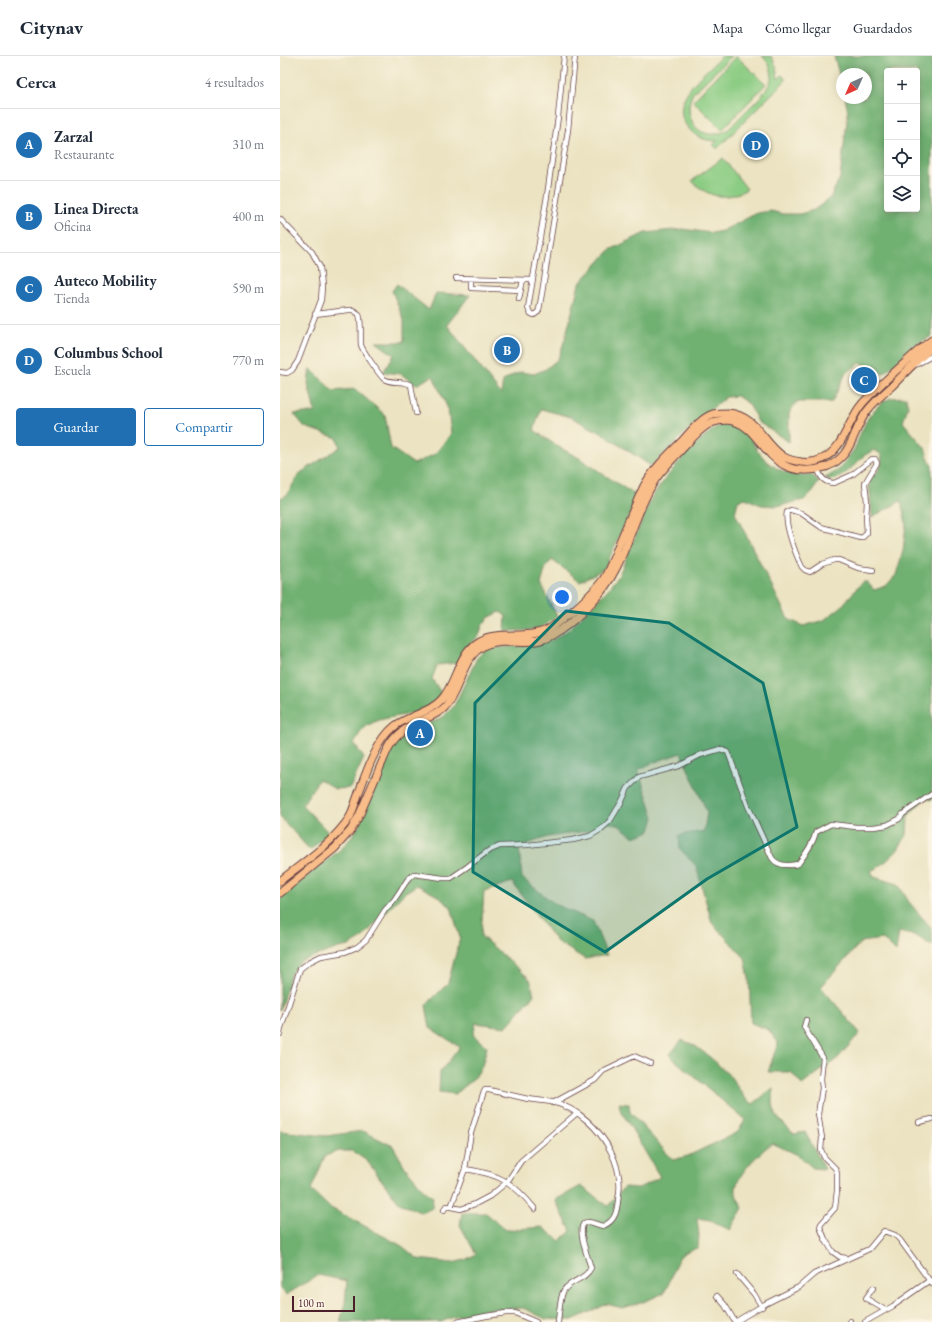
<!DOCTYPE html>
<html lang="es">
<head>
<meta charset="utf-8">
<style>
	body { margin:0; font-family:"EB Garamond",serif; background:#f6f6f7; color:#1f2937 }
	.controls { position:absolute; right:12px; top:12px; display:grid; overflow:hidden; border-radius:4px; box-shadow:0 2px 10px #0003 }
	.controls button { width:36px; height:36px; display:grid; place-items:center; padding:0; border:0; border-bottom:1px solid #e0e1e3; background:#fff; color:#1f2937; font:20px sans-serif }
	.compass { position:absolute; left:556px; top:12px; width:36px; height:36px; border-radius:50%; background:#fff; box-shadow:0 2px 10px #0003; rotate:225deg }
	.scale { position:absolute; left:12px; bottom:10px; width:63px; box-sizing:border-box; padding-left:4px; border:2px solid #4a1f2b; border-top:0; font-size:11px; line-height:14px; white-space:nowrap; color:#4a1f2b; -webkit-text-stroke:3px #fcf5e5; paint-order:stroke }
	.you { position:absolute; left:282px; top:541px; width:14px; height:14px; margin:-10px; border:3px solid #fff; border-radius:50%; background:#1a73e8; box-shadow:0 0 0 6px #1a73e833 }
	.badge { display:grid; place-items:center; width:26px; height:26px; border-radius:50%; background:#1f6fb2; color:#fff; font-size:13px; font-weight:700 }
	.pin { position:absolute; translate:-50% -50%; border:2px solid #fff; box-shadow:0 1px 4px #0006 }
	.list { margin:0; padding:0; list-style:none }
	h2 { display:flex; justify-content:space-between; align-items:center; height:52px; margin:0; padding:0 16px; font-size:17px }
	h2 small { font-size:13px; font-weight:400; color:#747a83 }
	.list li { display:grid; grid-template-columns:26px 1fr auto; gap:12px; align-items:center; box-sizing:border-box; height:72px; padding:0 16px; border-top:1px solid #e0e1e3 }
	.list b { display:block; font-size:15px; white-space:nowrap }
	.list p { margin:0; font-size:13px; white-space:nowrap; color:#747a83 }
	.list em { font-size:13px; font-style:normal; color:#747a83 }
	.actions { display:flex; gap:8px; padding:12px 16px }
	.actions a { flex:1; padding:9px 0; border:1px solid #1f6fb2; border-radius:4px; text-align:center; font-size:14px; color:#1f6fb2 }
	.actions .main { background:#1f6fb2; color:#fff }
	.icon { flex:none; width:22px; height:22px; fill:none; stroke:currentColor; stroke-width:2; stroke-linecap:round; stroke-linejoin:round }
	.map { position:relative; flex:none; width:652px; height:1266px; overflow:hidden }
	header { display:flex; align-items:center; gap:24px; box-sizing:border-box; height:56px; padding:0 20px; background:#fff; border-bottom:1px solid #e0e1e3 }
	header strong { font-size:19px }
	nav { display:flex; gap:22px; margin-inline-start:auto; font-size:14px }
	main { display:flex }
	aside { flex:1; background:#fff }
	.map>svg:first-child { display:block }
</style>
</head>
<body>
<header>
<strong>Citynav</strong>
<nav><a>Mapa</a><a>Cómo llegar</a><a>Guardados</a></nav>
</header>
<main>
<aside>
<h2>Cerca<small>4 resultados</small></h2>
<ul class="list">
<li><span class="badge">A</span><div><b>Zarzal</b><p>Restaurante</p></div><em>310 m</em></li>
<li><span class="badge">B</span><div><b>Linea Directa</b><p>Oficina</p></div><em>400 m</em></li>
<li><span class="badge">C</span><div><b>Auteco Mobility</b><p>Tienda</p></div><em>590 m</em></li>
<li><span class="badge">D</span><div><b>Columbus School</b><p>Escuela</p></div><em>770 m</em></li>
</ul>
<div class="actions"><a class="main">Guardar</a><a>Compartir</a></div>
</aside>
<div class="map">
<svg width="652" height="1266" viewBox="0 0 652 1266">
	<rect width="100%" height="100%" fill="#fcf5e5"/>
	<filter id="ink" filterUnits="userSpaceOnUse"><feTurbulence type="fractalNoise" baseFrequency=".025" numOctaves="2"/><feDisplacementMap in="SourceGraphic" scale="8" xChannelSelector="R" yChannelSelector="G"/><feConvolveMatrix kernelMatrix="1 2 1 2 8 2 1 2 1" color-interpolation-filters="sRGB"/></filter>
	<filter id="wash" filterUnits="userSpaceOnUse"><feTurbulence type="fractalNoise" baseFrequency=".012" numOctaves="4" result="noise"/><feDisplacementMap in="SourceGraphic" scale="16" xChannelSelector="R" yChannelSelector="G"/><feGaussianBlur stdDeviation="0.9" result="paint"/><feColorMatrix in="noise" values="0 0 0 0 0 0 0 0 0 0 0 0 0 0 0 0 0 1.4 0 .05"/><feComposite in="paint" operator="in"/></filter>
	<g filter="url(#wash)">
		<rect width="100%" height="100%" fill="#ebe3c1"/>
		<path fill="#8bcc83" stroke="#6a7657" d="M442 0H452L413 37C401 60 418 86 443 76 451 73 457 64 463 58 479 42 506 22 482 0H491L496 10 498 23 502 19 506 24 437 93 433 89 437 85C426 85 416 81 409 73 385 45 424 18 442 0Z
			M456 0 486 28 442 74 413 45Z
			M443 102 467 133C446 145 429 142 412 125Z"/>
		<path fill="#70b071" stroke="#5d684e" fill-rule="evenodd" d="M554 0H652V280L639 287 603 318 594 311 580 307 566 317 552 346H516L509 358V386L478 366 469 348 457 340 446 341 424 359 371 410 321 377 291 361 261 353 254 374 277 390 299 402 358 441 324 513 300 525 272 504 266 511 261 528 277 560C258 577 249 574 225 575L226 560 220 556 208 562 202 570 199 580 190 588 176 607 157 609 152 623 162 638C155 645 147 652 137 656 119 662 92 660 80 677 78 680 76 685 74 688L84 702 70 732 55 733 39 723 22 749 49 777 30 794 0 761V442L7 439 19 418 60 391 57 382 25 371 14 358 35 356 28 328 30 312 53 335 75 333 105 359 111 392 134 408 155 398 171 378 168 353 153 320 136 329 121 318 103 316 114 299 96 286H124V264L112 235 117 228 149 254 156 237 190 239 167 269 221 338 223 325 231 320 241 316 254 318 266 313 278 303 285 283 299 228 330 194 365 177 403 173 431 177 442 175 477 157 491 155 503 158H520L534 154 550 142 560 122 568 56 565 42H586V18H562V29ZM607 15H637V153H607Z
			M626 341 628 350 623 366 645 392 650 407 652 410V744L645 742 628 760 627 779 617 795 603 808 591 815 594 821 618 828 629 846 652 873V890L636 880 619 876 616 896 603 883 581 886 541 931 580 977 558 1002 522 1029 511 1016H488L498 987 489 974 471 967 469 922 465 902 432 867 416 810 400 793 399 779 424 775 427 756 401 697 372 707 358 714 374 761 370 775 354 781 337 768 328 767 313 774 268 781 239 791 242 822 275 848 313 865 327 899 305 903 276 885 232 826 204 835 201 880 250 923 254 939 226 971 196 967 193 979 207 991 202 1010 194 1023 175 1038 159 1036 160 1016 180 991 150 972 146 949 168 927 180 882 171 851 156 839 137 829 124 837 81 883 69 890 59 892 21 905 11 917 0 954V844L11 832 60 794 70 783 79 770 110 696 117 686 128 678 163 661 174 650 197 602 203 596 211 592 257 589 273 584 288 574 316 546 329 532 339 519 372 441 385 423 405 399 430 376 437 371 444 369 457 370 462 373 470 381 477 394 487 406 498 413 514 419H532L539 425 533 435 524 444 497 450 481 449 465 442 458 445 455 457 508 563 523 570 544 564 561 551 582 526H587L594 534 606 530 616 519 623 495 626 467 621 445 592 461 589 424C599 415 603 411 601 398L594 394C591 396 588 397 585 399 575 406 561 429 545 422L559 414 575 392 581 376 588 362 599 349 610 342Z
			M402 984 414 989 431 1002 450 1020 465 1042 473 1048 493 1032C492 1060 495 1059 514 1078L525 1076 545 1113 533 1112 518 1099 492 1087C480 1097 453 1120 456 1138 457 1142 461 1148 463 1152L450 1174 430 1164 417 1162 419 1179 418 1192C399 1196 397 1203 392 1220 390 1226 386 1232 384 1237L361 1247 342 1252 327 1248 308 1257 292 1264 266 1263 243 1252 210 1253 171 1262 161 1266H60L65 1247 67 1225 38 1219 6 1239 0 1232V1075L46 1080 83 1075 113 1090 125 1111 144 1134 153 1141 152 1152 142 1157 119 1147 87 1105 72 1095H59L45 1100 31 1134 49 1151 122 1190 138 1203 172 1207 185 1204 196 1198 180 1169 182 1157H206L226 1174 262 1171 280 1185 291 1175 275 1144 301 1130 328 1150 344 1131 359 1132 380 1121 340 1053 339 1047 349 1048 350 1056 393 1104 408 1100 458 1076 465 1064 389 999Z"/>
	</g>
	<g filter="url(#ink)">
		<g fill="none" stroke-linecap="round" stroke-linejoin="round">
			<defs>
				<path id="street" d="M284 0 278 61 267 140 248 252 250 257 254 259 258 256 259 254 262 237 288 74 295 0
					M0 163 32 196 40 211 42 231 41 244 18 305 12 314 7 317 0 316
					M176 222 252 224
					M191 223V232L241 234
					M239 243 243 224
					M35 258 69 254H73L79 258C82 268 80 279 81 289 82 293 100 320 104 323 111 328 123 324 131 329L136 357
					M635 309 652 300
					M538 413C540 421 545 427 554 427L572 419 592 403H595L597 407 585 427 587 446 586 462 587 477 583 481 581 482 541 471 521 457 511 454 507 456C504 468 516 499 522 511L525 514 530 516 542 508 554 504H559L578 512 593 514
					M526 964 524 971 543 1002 541 1023 542 1032 538 1058 542 1082 541 1094 544 1101 555 1112 557 1117V1135L555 1152 541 1168 540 1171 545 1183 553 1196 560 1201 566 1202
					M0 978 1 972 20 913 29 906 41 900 65 896 77 891 86 884 105 854 114 844 128 823 134 818 163 822H171L187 811 208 795 220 790 247 789 293 784 310 780 320 774 330 765 342 745 348 732 359 721 399 710 420 699 437 694 440 693 448 696 468 750 492 802C497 810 508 810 518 808 525 799 533 788 536 776L551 768 576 771H594L607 769 619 763 623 758 652 738
					M273 1047 315 1024 323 1015 354 1000 370 1007
					M639 1066 652 1063
					M185 1113C220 1118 233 1126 255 1153
					M171 1151 185 1113 191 1077 203 1038 205 1034H209C222 1037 235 1040 248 1043 256 1044 264 1045 272 1046 298 1052 320 1073 331 1096 338 1110 341 1122 339 1137 337 1151 338 1164 323 1170 318 1169 312 1166 308 1166 293 1166 309 1204 311 1212 305 1224 291 1224 284 1234 280 1241 279 1257 278 1266
					M164 1154 166 1150 181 1153 195 1148 210 1140 227 1126 241 1105 297 1057
					M457 1218 474 1238 482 1251
					M593 1232 586 1242 587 1243 605 1254
					M437 1240 445 1249 455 1266
					M570 1265V1266
					M177 1266 206 1260 226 1257H235L256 1266
					M455 1266 485 1248 519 1231 534 1218 589 1193 604 1175 615 1179 620 1184 652 1228
					M585 1266 613 1250 650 1224"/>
				<path id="primary" d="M0 825C24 806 53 787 70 761 81 734 92 688 115 670 129 659 150 657 162 643 177 626 178 597 199 585 219 574 245 584 267 574 275 570 282 563 289 558 301 548 313 537 323 524 330 513 334 500 339 488 347 469 355 449 364 430 374 412 389 398 403 384 411 375 421 362 433 358 438 357 443 357 448 357 478 360 482 387 504 401 509 404 515 405 521 406 528 407 536 406 542 403 564 393 568 364 582 348 593 335 607 323 619 312 630 302 640 292 652 284
					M0 837 55 792 71 774 79 760 107 695C115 678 128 670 145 663 152 660 159 657 165 651 181 633 181 601 205 589 221 582 239 587 256 585 277 582 299 560 313 545 345 513 350 467 372 429 379 416 392 404 402 393 411 384 420 372 431 367 436 365 442 364 447 364 475 366 482 398 504 409 516 416 533 415 546 411 573 401 572 375 587 355 594 346 603 338 612 330 625 317 637 303 652 292"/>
			</defs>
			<use href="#street" stroke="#623c42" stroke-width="6"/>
			<use href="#primary" stroke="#623c42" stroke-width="9"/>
			<use href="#street" stroke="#fff" stroke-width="4.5"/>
			<use href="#primary" stroke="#f8bd89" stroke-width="7"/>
		</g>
	</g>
	<path fill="#0f766e" fill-opacity="0.2" stroke="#0f766e" stroke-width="3" stroke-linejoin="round" d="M286 555 389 567 483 627 517 771 427 823 325 896 193 816 195 647Z"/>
</svg>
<div class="controls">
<button>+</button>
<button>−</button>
<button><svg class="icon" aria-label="locate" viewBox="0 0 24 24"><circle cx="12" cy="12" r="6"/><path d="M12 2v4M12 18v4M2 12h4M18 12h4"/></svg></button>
<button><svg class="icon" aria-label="layers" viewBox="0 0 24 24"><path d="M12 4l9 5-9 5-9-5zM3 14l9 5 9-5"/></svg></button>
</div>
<svg class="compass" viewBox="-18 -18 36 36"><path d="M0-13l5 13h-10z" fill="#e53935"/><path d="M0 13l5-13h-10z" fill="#747a83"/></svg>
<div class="scale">100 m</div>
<div class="you"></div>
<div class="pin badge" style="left:140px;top:677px">A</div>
<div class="pin badge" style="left:227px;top:294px">B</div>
<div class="pin badge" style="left:584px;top:324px">C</div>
<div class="pin badge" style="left:476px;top:89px">D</div>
</div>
</main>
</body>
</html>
